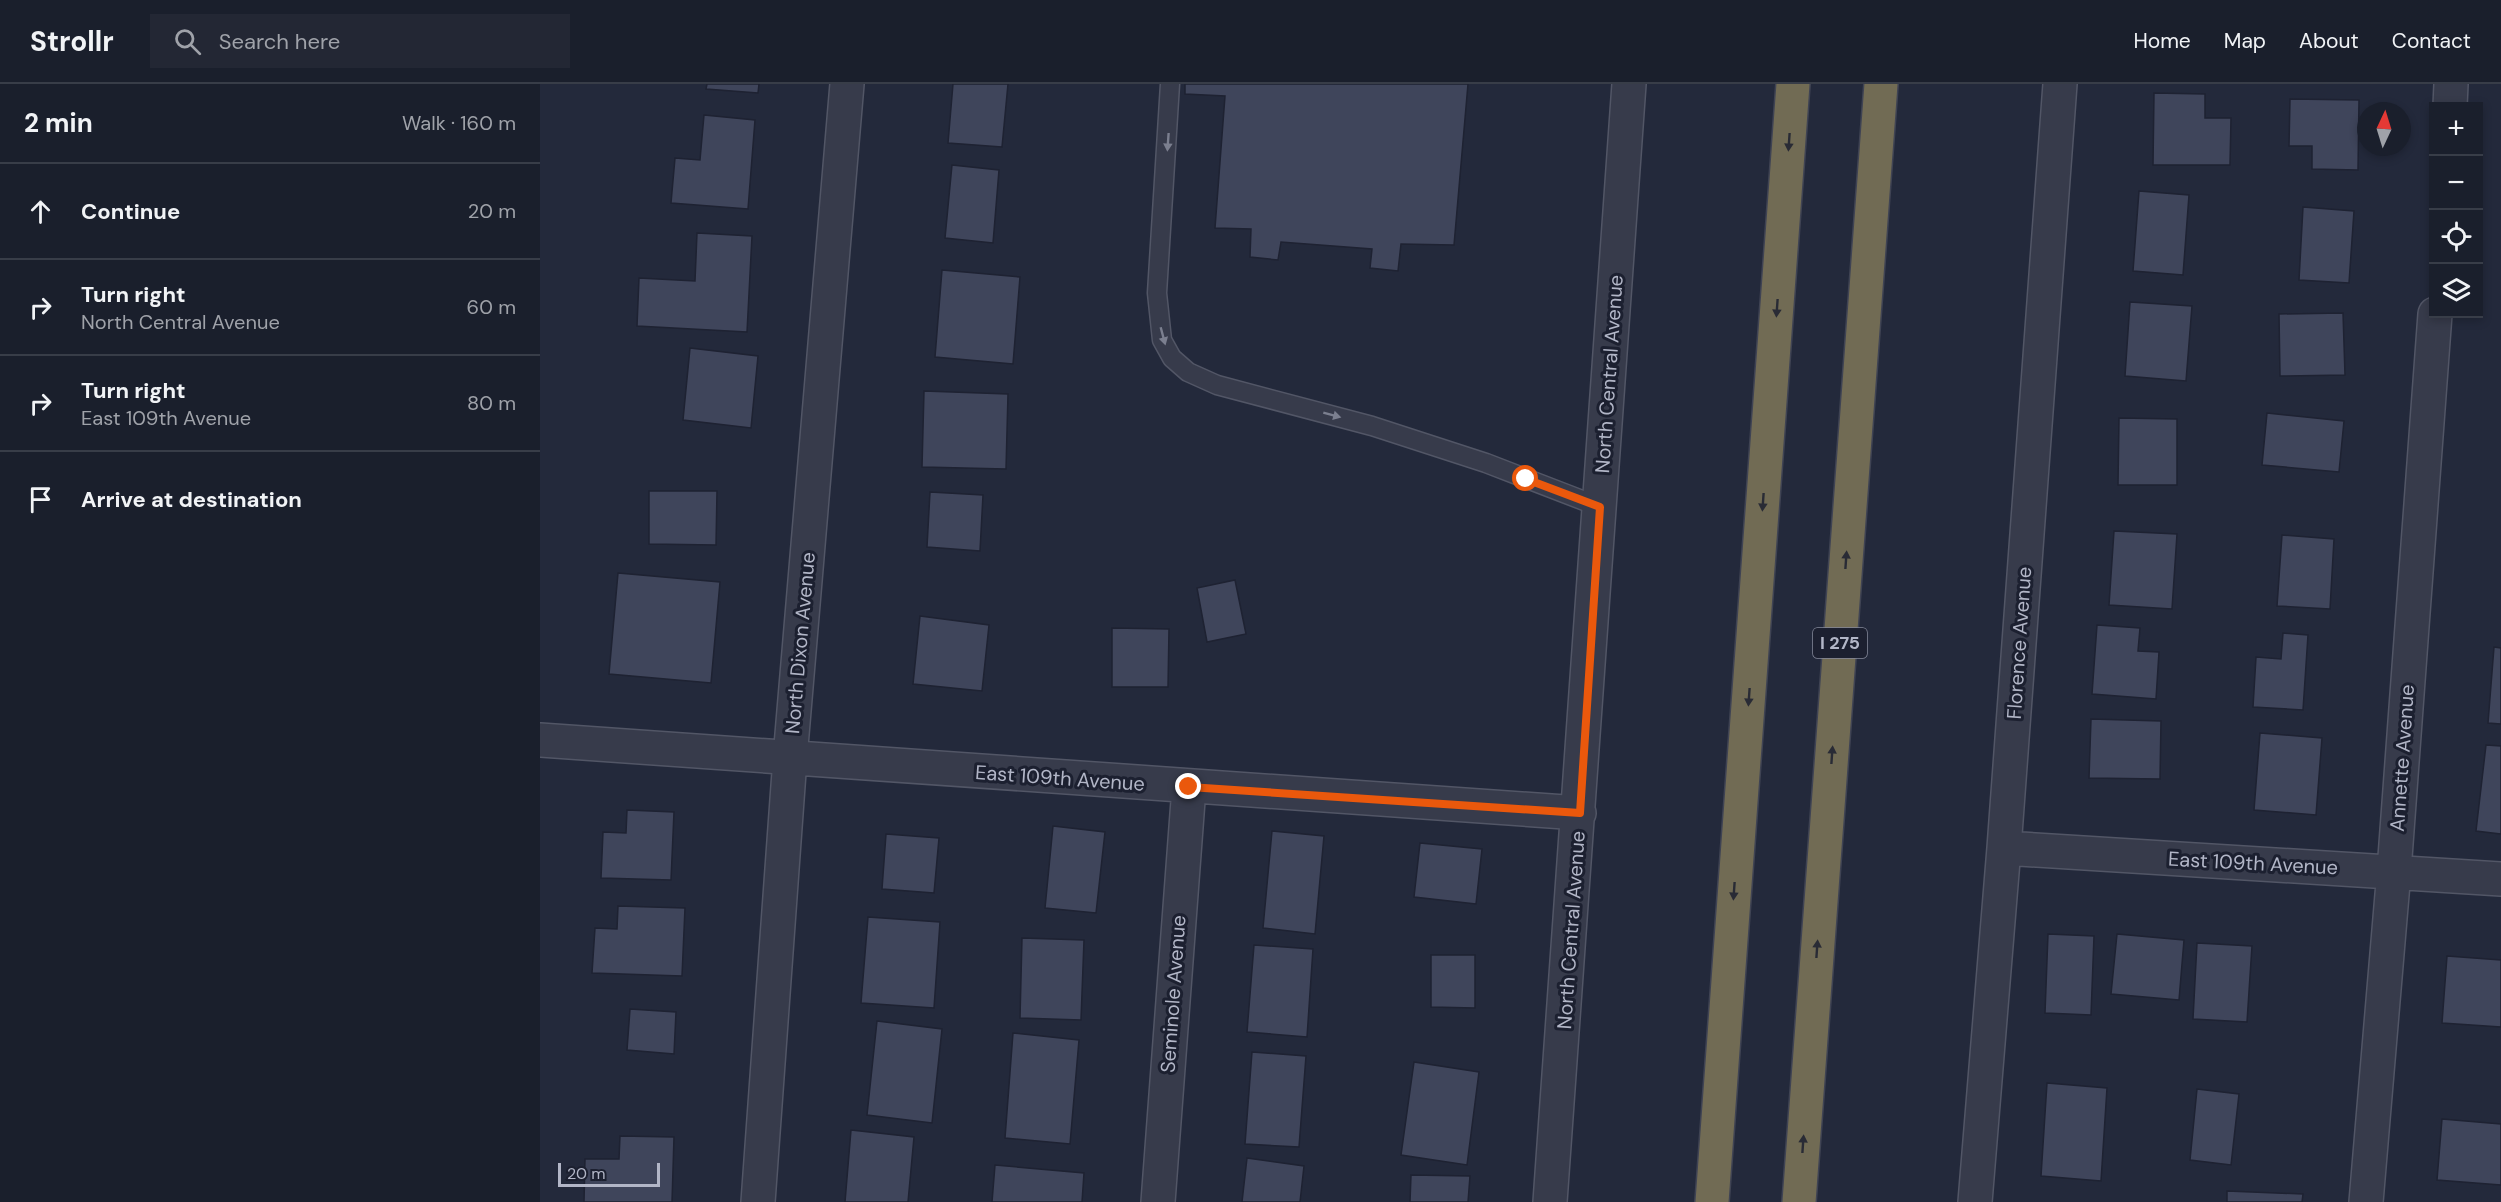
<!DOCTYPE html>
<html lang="en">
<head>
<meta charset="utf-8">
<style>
	body { margin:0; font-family:"DM Sans",sans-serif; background:#232734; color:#f1f3f6 }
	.controls { position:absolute; right:18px; top:18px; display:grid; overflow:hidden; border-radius:0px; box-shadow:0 3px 9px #0003 }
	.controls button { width:54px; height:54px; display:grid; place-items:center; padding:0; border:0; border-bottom:2px solid #383d48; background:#1a1f2c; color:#f1f3f6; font:30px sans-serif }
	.compass { position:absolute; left:1817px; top:18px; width:54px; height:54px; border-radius:50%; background:#1a1f2c; box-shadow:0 3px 9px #0003; rotate:4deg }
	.scale { position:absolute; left:18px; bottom:15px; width:102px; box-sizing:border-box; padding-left:6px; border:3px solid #b2b6c7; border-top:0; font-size:16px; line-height:21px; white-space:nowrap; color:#b2b6c7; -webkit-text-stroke:4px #1c2030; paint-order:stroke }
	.stop { position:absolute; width:18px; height:18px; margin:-14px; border:4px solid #ea580c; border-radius:50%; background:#fff }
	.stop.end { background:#ea580c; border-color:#fff; box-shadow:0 2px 6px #0008 }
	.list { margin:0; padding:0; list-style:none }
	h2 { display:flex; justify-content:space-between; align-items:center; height:78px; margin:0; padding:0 24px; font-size:26px }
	h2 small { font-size:20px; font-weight:400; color:#9fa2a9 }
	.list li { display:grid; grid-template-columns:39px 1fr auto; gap:18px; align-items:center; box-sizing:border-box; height:96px; padding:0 24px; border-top:2px solid #383d48 }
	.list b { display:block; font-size:22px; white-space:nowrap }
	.list p { margin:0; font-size:20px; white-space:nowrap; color:#9fa2a9 }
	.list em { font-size:20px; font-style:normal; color:#9fa2a9 }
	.icon { flex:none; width:33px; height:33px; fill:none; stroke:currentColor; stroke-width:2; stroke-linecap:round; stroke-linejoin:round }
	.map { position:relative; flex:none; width:1961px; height:1118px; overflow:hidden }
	header { display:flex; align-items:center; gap:36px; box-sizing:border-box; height:84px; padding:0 30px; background:#1a1f2c; border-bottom:2px solid #383d48 }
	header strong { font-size:28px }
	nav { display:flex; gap:33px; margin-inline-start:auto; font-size:21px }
	.search { width:420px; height:54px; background:#232734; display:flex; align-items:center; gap:15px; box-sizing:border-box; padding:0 21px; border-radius:0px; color:#9fa2a9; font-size:22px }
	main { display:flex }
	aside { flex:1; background:#1a1f2c }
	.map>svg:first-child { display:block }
</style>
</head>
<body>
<header>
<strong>Strollr</strong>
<div class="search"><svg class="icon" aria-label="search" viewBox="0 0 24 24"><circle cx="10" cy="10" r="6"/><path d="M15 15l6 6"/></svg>Search here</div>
<nav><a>Home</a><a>Map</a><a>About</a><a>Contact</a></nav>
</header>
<main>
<aside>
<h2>2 min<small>Walk · 160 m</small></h2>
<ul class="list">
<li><svg class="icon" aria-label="ahead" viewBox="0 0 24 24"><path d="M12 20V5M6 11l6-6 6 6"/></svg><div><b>Continue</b></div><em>20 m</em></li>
<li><svg class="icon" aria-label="right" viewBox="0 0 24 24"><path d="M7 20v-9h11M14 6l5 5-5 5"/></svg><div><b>Turn right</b><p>North Central Avenue</p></div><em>60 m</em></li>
<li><svg class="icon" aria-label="right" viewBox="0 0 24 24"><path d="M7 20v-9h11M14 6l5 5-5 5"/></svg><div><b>Turn right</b><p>East 109th Avenue</p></div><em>80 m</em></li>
<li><svg class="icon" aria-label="arrive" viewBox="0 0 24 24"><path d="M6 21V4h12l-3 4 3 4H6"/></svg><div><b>Arrive at destination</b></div></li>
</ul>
</aside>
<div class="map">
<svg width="1961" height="1118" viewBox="0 0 1961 1118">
	<rect width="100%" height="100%" fill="#23293b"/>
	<path fill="#3f455b" stroke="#1e2232" stroke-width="1.5" d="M167 0H219L218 9 166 5Z
		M413 0H468L462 63 408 59Z
		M645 0H928L914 161 861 160 858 187 830 184 832 165 741 158 738 176 710 173 711 145 675 144 685 12 645 10Z
		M1614 9 1665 10V34H1691L1690 81H1613Z
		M1750 15 1819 16 1818 86 1772 85V62H1749Z
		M164 31 215 36 208 125 131 119 135 74 160 76Z
		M412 81 459 86 453 159 405 154Z
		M1599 107 1649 111 1643 191 1593 187Z
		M1763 123 1814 127 1809 199 1759 196Z
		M157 149 212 152 207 248 97 242 99 194 155 197Z
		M402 186 480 193 473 280 395 273Z
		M1590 218 1652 222 1646 297 1585 292Z
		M1803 229 1805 291 1740 292 1739 230Z
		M150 264 218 272 211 344 143 336Z
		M384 307 468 310 466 385 382 383Z
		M1727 329 1804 337 1799 388 1722 381Z
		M1579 334 1637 335V401H1578Z
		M109 407H177L176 461 109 460Z
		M390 408 443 411 440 467 387 463Z
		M1574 447 1637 450 1632 525 1569 521Z
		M1742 451 1794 455 1790 525 1737 522Z
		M78 489 180 498 171 599 69 590Z
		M695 496 706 550 667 558 657 504Z
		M380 532 449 541 442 607 373 600Z
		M1557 541 1600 544 1598 567 1619 568 1616 615 1552 610Z
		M572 544 629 545 628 603H572Z
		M1743 549 1768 551 1763 626 1713 623 1716 573 1741 575Z
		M1954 563 1961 564V640L1948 639Z
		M1551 635 1621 637 1620 695 1549 694Z
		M1720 649 1782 654 1776 731 1714 726Z
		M1946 661 1961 662V750L1936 747Z
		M87 726 134 728 131 796 61 794 63 748 86 749Z
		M513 742 565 748 556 829 505 824Z
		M732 747 784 752 775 850 723 844Z
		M346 750 399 754 394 809 342 805Z
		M880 759 942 765 936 820 874 813Z
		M78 822 145 824 142 892 52 889 55 844 77 845Z
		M328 833 400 838 394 924 321 919Z
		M1508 850 1554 852 1551 931 1505 929Z
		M1577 850 1644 856 1639 916 1571 910Z
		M482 854 544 856 541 936 480 934Z
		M1657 859 1712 862 1707 938 1653 935Z
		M714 861 773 865 767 953 707 948Z
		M891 871H935V924L891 923Z
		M1907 872 1961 876V943L1902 939Z
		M90 925 136 928 134 970 87 966Z
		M337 937 402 945 392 1039 327 1031Z
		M473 949 539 956 530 1060 465 1054Z
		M712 968 766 972 759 1063 705 1060Z
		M874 978 939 988 927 1081 861 1071Z
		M1507 999 1567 1004 1561 1097 1501 1092Z
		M1657 1005 1699 1010 1691 1081 1650 1076Z
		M1902 1035 1961 1040V1101L1897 1096Z
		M311 1046 374 1053 368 1118H305Z
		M80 1052 134 1053 132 1118H44L45 1075H79Z
		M707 1074 764 1082 760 1118H702Z
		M455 1081 544 1089 542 1118H452Z
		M871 1091 930 1092 928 1118H870Z
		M1687 1107 1763 1110 1762 1118H1687Z"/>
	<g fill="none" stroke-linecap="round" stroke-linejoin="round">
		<defs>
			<path id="service" d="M630 0 617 209 622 256 632 274 648 288 677 301 832 342 946 379 1060 423"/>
			<path id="minor" d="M1910 22 1911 0
				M0 656 1039 729
				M1464 764 1961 795
				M218 1118 250 674 307 0
				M618 1118 649 703
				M1010 1118 1089 0
				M1435 1118 1464 764 1520 0
				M1826 1118 1854 787 1895 230"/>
			<path id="motorway" d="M1172 1118 1253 0
				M1259 1118 1341 0"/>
		</defs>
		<use href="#service" stroke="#525666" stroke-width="21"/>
		<use href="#minor" stroke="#525666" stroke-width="36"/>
		<use href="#motorway" stroke="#3f4353" stroke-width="36"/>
		<use href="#service" stroke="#373b4b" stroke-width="18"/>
		<use href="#minor" stroke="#373b4b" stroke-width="33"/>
		<use href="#motorway" stroke="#716b54" stroke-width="33"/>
	</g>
	<defs><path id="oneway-solid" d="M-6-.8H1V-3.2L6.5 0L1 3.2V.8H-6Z" transform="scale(1.5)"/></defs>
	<g fill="#7b7f8f">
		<use href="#oneway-solid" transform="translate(628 58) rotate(94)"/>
		<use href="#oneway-solid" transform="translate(623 252) rotate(75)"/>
		<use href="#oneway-solid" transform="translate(792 331) rotate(15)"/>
	</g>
	<g fill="#292b35">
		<use href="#oneway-solid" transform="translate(1249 58) rotate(94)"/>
		<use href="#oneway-solid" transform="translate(1237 224) rotate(94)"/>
		<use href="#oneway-solid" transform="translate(1223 418) rotate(94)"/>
		<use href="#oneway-solid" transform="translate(1306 476) rotate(-86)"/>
		<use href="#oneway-solid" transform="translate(1209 613) rotate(94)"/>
		<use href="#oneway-solid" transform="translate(1292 671) rotate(-86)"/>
		<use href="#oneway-solid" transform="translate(1194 807) rotate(94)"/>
		<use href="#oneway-solid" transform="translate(1277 865) rotate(-86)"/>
		<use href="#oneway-solid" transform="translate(1263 1060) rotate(-86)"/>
	</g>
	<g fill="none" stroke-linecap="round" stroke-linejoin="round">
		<path stroke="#ea580c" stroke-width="8" d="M649 703 1040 729 1060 423 986 395"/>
	</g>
	<g text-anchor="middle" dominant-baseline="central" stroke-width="6" stroke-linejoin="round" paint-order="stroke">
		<rect fill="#1c2030" stroke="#85899a" stroke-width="1.5" x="1273" y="544" width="54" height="30" rx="4.5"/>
		<g font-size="18" font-weight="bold" fill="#b2b6c7">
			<text x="1300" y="559">I 275</text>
		</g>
		<g font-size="20" fill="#b2b6c7" stroke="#1c2030">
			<text transform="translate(1069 290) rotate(-86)">North Central Avenue</text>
			<text transform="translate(260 559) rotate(-85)">North Dixon Avenue</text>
			<text transform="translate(1479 559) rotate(-86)">Florence Avenue</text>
			<text transform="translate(1862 674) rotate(-86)">Annette Avenue</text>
			<text transform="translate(520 694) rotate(4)">East 109th Avenue</text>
			<text transform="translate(1713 779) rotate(3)">East 109th Avenue</text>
			<text transform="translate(1031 846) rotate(-86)">North Central Avenue</text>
			<text transform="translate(633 910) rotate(-86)">Seminole Avenue</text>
		</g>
	</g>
</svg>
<div class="controls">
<button>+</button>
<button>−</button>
<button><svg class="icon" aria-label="locate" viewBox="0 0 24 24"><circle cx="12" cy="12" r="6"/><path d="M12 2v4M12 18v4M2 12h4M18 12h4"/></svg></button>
<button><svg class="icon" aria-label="layers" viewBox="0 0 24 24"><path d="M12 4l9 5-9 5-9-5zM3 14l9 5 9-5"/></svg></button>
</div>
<svg class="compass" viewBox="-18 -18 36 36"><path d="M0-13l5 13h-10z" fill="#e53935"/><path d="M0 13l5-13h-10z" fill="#9fa2a9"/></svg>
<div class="scale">20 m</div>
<div class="stop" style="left:986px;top:395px"></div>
<div class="stop end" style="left:649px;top:703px"></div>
</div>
</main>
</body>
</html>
